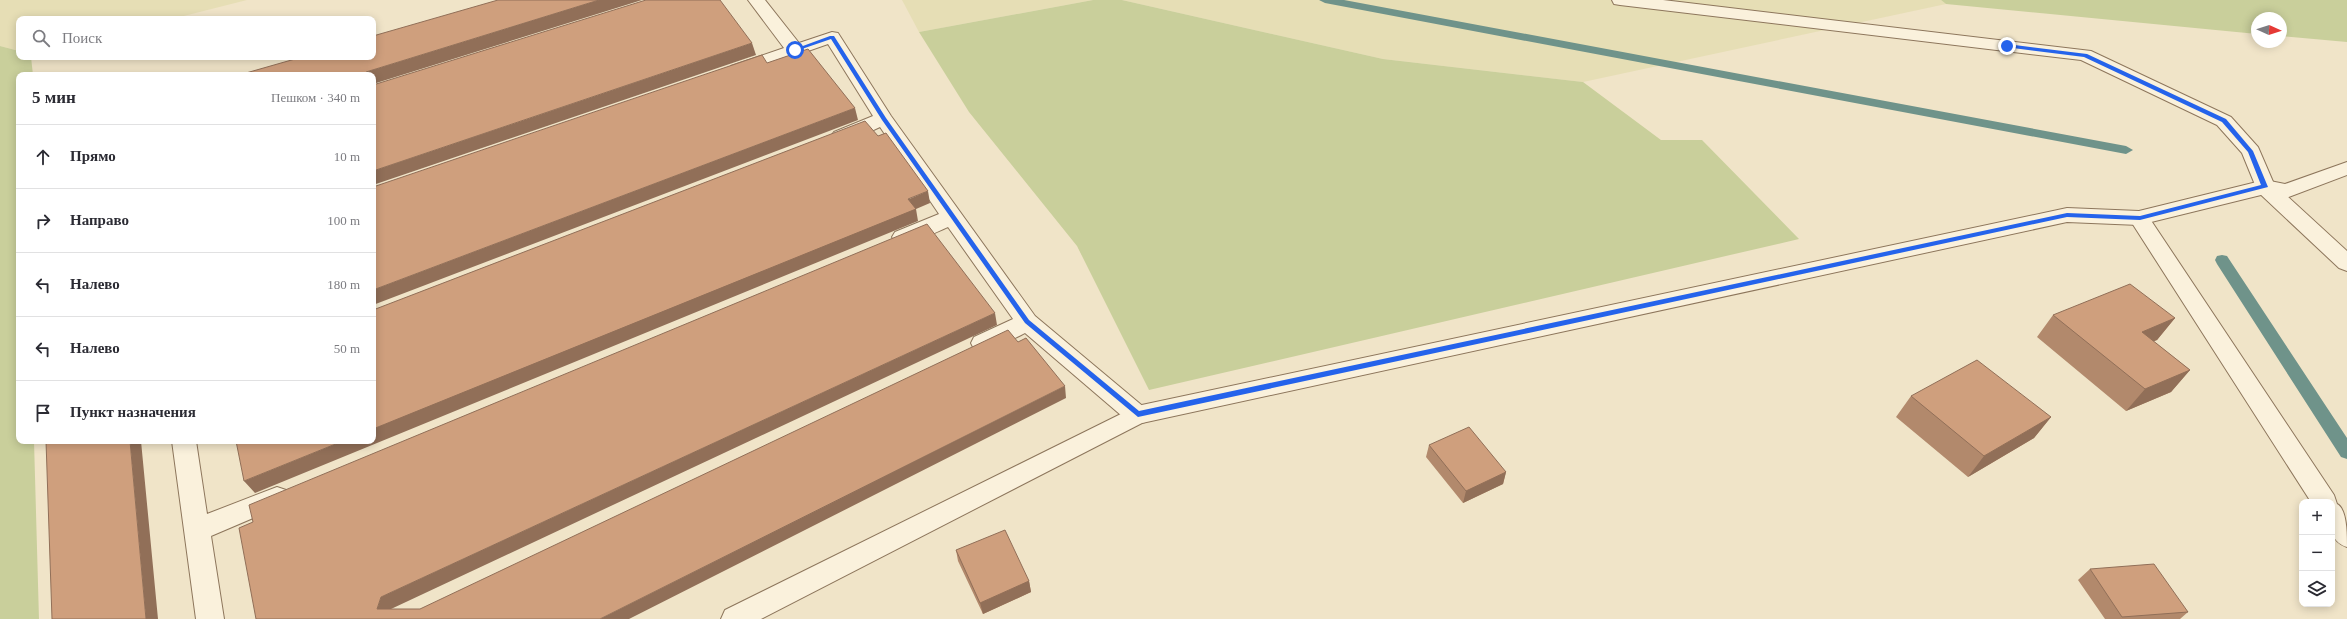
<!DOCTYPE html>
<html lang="ru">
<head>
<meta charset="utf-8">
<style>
	body { margin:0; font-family:Georgia,serif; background:#f2f2f3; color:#2b2b33 }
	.controls { position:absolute; right:12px; bottom:12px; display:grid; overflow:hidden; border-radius:8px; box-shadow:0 2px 10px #0003 }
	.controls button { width:36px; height:36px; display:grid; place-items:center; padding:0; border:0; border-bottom:1px solid #e1e1e2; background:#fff; color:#2b2b33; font:20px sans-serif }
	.compass { position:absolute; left:2251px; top:12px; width:36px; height:36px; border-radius:50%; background:#fff; box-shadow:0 2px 10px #0003; rotate:93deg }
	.stop { position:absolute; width:12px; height:12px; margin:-9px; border:3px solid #2563eb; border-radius:50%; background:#fff }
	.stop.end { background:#2563eb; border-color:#fff; box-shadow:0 1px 4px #0008 }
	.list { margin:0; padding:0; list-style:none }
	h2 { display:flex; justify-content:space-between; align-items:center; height:52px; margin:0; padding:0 16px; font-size:17px }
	h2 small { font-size:13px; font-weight:400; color:#7c7c81 }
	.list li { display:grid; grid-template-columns:26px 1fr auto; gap:12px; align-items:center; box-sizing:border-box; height:64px; padding:0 16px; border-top:1px solid #e1e1e2 }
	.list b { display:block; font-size:15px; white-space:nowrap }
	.list em { font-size:13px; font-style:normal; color:#7c7c81 }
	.icon { flex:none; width:22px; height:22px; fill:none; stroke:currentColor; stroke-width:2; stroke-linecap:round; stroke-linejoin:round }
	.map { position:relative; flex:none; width:2347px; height:619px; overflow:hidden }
	.search { position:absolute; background:#fff; box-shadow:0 2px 10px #0003; left:16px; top:16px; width:360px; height:44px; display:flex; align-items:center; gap:10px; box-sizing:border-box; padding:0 14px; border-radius:8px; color:#7c7c81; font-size:15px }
	.panel { position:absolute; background:#fff; box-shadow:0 2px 10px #0003; left:16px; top:72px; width:360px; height:372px; border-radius:8px }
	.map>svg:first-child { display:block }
</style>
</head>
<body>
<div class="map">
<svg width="2347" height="619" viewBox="0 0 2347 619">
	<rect width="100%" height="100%" fill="#f0e4c8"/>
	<path fill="#e6deb5" d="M0 0H247L172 19H19V51L0 46Z
		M902 0H1093L919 32Z
		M1122 0H1941L1946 4 1583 82 1383 59Z"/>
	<path fill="#c9cf9b" d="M1093 0H1122L1383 59 1583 82 1661 140H1702L1799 239 1149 390 1077 246 969 112 919 32Z
		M1941 0H2347V42L2281 36V18H2257V34L1946 4Z
		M0 46 19 51V57H31L33 75H19V441H34L39 619H0Z"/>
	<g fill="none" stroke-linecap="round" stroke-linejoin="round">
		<path fill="#6f938a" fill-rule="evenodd" d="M1319 0H1344L2126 146 2133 150 2126 154 1325 3Z
			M2222 255 2227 256 2347 438V459L2341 457 2217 264 2215 260 2217 256Z"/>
		<defs>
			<path id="lane" d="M748 0H765L799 43 832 32 838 33 891 116 1035 316 1145 408 1149 415 1145 422 1137 424 1129 422 1025 333C1010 340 990 354 974 349L971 343 974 337 1013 319 948 227C933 233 911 247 895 242L892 237 895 232 939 214 880 127C867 133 849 144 834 140L831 136 834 132 873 116 828 44 743 74H731L728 70 731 66 784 48Z
				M1612 0H1663L2091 51 2231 117 2258 147 2274 184 2347 251V271L2339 268 2258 192 2242 153 2217 125 2081 60 1620 5 1614 4Z
				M2139 211 2146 213 2334 495 2337 504C2347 509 2347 534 2347 547 2326 540 2332 521 2332 502H2311L2132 223 2129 218 2132 213Z
				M172 441H196L207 514 277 487 286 490 290 497 286 504 211 536 224 619H196Z"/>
			<path id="street" d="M2347 162V175L2286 198 2265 194 2139 225 2067 222 1142 423 761 619H721L725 610 1137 406 2067 208 2139 211 2265 180 2285 184Z"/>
		</defs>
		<use href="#lane" stroke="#8d765c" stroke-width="2"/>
		<use href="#street" stroke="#8d765c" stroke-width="2"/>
		<use href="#lane" fill="#faf1dc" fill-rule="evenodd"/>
		<use href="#street" fill="#faf1dc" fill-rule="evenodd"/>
	</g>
	<path fill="#b2896c" d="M2053 315 2175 318 2157 340 2153 341 2190 370 2171 392 2126 411 2037 337Z
		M1911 396 2051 417 2034 438 1968 477 1896 417Z
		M1429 445 1506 472 1503 484 1463 503 1426 457Z
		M956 550 1029 581 1031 592 983 614 958 561Z
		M2090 569 2188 612 2180 619H2105L2078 580Z"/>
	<path fill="#916f58" d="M599 0H642L373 84V75H366V72Z
		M752 43 756 55 373 185V171Z
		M855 108 858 120 373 305V290Z
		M928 191 930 203 916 209 918 221 255 493 244 481 343 441H373V429Z
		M995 313 997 325 391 609 388 619 377 609 381 597Z
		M2175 318 2157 340 2124 354 2142 332Z
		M2190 370 2171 392 2126 411 2145 389Z
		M1065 386 1066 398 629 619H600Z
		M2051 417 2034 438 1968 477 1984 456Z
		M130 441H141L158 619H146Z
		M1506 472 1503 484 1463 503 1466 491Z
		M1029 581 1031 592 983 614 980 603Z"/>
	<path fill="#cf9f7d" stroke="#916f58" d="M498 0H599L366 72V75H239L302 57H373V36Z
		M646 0H720L752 43 373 171V85Z
		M808 49 855 108 373 290V187L762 55 767 63Z
		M865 121 878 136 886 133 928 191 908 199 916 209 373 429V310Z
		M927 224 995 313 381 597 377 609H420L1008 330 1018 342 1026 338 1065 386 600 619H256L239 528 253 522 249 505Z
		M2130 284 2175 318 2142 332 2190 370 2145 389 2053 315Z
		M1977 360 2051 417 1984 456 1911 396Z
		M1469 427 1506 472 1466 491 1429 445Z
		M46 441H130L146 619H52Z
		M236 441H343L244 481Z
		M1005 530 1029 581 980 603 956 550Z
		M2154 564 2188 612 2122 617 2090 569Z"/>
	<path fill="#2563eb" d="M830 36H834L886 118 1029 320 1139 411 2067 213 2140 216 2261 185 2248 152 2222 122 2084 57 2005 47 2007 44 2087 54 2226 119 2253 151 2268 187 2140 220 2067 217 1138 417 1025 323 882 120 831 39 796 51 792 50Z"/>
</svg>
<div class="controls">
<button>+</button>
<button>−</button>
<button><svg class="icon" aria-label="layers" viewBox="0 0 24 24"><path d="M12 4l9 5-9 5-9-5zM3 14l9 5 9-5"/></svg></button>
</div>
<svg class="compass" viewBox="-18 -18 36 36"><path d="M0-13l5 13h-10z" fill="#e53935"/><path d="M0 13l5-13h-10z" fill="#7c7c81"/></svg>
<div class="stop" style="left:795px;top:50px"></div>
<div class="stop end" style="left:2007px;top:46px"></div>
<div class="search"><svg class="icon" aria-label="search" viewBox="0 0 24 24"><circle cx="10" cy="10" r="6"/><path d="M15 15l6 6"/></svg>Поиск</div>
<section class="panel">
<h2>5 мин<small>Пешком · 340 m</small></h2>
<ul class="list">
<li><svg class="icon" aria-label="ahead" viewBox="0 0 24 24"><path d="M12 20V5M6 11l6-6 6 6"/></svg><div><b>Прямо</b></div><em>10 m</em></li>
<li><svg class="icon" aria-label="right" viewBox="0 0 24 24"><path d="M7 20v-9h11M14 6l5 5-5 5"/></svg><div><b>Направо</b></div><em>100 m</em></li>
<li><svg class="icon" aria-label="left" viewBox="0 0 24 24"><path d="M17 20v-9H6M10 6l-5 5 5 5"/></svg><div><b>Налево</b></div><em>180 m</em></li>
<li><svg class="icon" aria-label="left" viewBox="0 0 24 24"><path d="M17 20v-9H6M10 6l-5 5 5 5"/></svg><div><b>Налево</b></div><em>50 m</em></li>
<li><svg class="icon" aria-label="arrive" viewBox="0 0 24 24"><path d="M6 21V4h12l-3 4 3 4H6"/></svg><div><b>Пункт назначения</b></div></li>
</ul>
</section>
</div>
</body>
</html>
